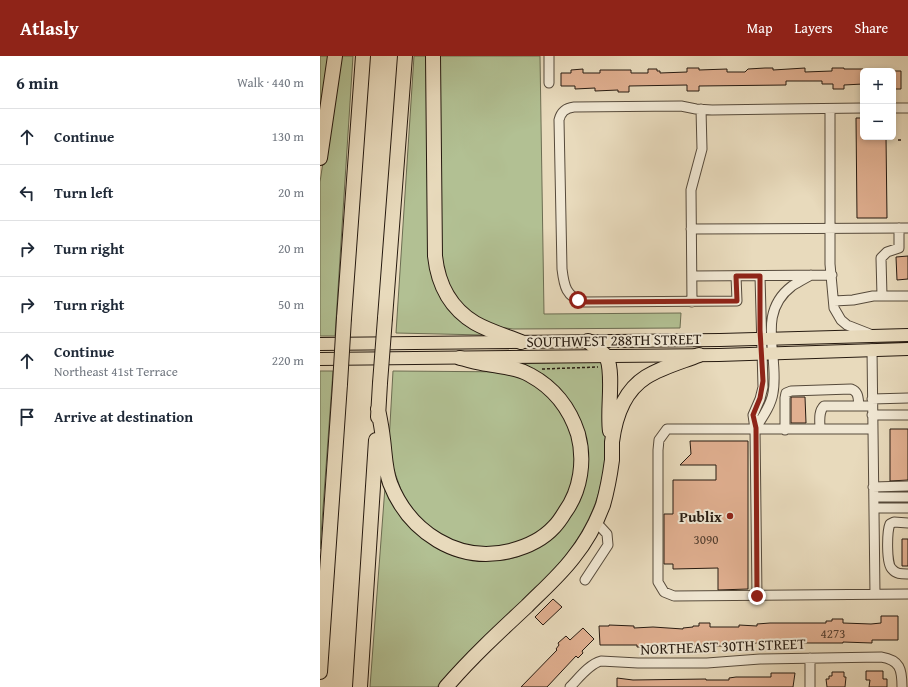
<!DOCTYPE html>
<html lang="en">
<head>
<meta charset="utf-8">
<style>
	body { margin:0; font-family:"Gentium Book Plus",serif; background:#f2f2f3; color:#1f2937 }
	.controls { position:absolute; right:12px; top:12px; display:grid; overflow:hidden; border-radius:6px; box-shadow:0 2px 6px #0003 }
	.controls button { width:36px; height:36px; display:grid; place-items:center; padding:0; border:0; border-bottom:1px solid #e0e1e3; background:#fff; color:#1f2937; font:20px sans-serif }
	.stop { position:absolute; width:12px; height:12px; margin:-9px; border:3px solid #8f2418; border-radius:50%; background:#fff }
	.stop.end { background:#8f2418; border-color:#fff; box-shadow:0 1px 4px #0008 }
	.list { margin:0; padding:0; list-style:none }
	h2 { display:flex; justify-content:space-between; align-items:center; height:52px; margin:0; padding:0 16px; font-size:17px }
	h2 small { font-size:13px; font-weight:400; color:#747a83 }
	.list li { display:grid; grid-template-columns:26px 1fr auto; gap:12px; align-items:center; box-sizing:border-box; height:56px; padding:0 16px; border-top:1px solid #e0e1e3 }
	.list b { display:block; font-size:15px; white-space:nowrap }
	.list p { margin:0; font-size:13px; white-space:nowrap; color:#747a83 }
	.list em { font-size:13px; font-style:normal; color:#747a83 }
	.icon { flex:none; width:22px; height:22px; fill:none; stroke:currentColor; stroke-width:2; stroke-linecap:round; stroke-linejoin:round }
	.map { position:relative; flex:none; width:588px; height:631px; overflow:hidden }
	header { display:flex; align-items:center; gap:24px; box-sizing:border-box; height:56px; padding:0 20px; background:#8f2418; color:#fff }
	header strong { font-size:19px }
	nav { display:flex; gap:22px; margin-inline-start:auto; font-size:14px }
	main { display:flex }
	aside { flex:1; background:#fff }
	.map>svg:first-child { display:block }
</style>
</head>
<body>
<header>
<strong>Atlasly</strong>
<nav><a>Map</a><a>Layers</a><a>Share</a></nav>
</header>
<main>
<aside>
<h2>6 min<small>Walk · 440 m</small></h2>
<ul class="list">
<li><svg class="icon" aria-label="ahead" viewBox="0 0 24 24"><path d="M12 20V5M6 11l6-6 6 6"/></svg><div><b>Continue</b></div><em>130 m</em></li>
<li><svg class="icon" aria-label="left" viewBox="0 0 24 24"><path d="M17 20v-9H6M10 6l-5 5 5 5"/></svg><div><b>Turn left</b></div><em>20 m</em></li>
<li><svg class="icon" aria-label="right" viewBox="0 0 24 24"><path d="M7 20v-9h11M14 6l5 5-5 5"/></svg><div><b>Turn right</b></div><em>20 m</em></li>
<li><svg class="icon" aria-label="right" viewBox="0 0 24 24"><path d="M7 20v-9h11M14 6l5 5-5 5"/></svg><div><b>Turn right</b></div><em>50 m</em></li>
<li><svg class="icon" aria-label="ahead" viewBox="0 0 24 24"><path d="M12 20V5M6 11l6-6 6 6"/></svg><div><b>Continue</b><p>Northeast 41st Terrace</p></div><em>220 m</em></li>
<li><svg class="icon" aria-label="arrive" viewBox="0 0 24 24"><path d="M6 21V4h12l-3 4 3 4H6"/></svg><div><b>Arrive at destination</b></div></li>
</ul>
</aside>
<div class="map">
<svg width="588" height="631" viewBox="0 0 588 631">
	<rect width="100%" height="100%" fill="#e8dabc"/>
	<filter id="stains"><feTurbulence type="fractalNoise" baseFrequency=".005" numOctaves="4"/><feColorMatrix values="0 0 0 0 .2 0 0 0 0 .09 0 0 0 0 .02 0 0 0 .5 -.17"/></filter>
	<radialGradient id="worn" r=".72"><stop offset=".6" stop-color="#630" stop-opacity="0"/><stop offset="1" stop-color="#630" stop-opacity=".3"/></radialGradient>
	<path fill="#b2c093" stroke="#6c6d52" d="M0 0H11L0 68Z
		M19 0H33L15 280H0V126Z
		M94 0H109L112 214 164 279 76 277Z
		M116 0H220L224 258 361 257 360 272 193 273 179 271 153 260 131 239 119 206Z
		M282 305C284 344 290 385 282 423 265 513 171 563 117 631H50L65 431 70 443 86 467 95 476 118 493 134 500 158 505 185 504 197 501 219 491 259 443 260 370 197 308Z
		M0 315H13L0 493Z
		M73 315 195 316 225 333 253 376 257 415 240 456 219 476 196 487 177 491H157L136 486 119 478 101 463 88 447 82 437 72 408 69 386Z"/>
	<path fill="#e0af90" stroke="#261a10" d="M367 12H379V14L407 13V16H425L428 13 445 12H453V14L485 12V16L512 15V12H524V13H543V28L524 29V33H513V28H502V25H466V29L379 30V35H367V29L309 30V36H298V34L275 35V32L255 33V30H241V17H251V14L263 13V17H280V14H311V17H328V13H337V15H340V17L367 16Z
		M573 15H581V33H573Z
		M536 62H543V81H566L567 162H537Z
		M588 200V223L577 224 576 201Z
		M471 341H485L486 367H471Z
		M570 373H588V424L570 425Z
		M370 385H428V533L398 534V512L353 513V508H344V458H353V424H396V409H360L371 398Z
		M582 483H588V510H582Z
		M233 543 242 551 223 569 215 561Z
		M561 560H578V584H552V587L523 586V587H425V588H404V590H390V592H382V589L336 591H317V589H280L279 570H289V569L314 570V572L333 571 363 573V572L373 571V570H379V567H390V571H419V569L437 570V568L450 567H506V565H512V563H523V567L551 568 561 567Z
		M263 572 274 583 262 595 263 597 258 602 256 600 227 631H201L237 594 236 593 239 589 238 587 246 580 250 584Z
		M546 615H563V623H567V631H549L550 624H546Z
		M512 616H524V621H526L525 631H507L506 623H509V620H512Z
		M451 617H475L473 631H297V622L313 624 386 623V624H409V622L416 621H451Z"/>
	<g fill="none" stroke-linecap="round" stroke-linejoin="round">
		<defs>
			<path id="minor" d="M229 27V0
				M573 52H588
				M510 53V208L514 252 521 264 527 269 550 278
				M371 173 588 172
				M372 220 512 219
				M416 220 417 245 264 246C246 241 244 230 242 213L239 64C241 56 245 52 254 51L361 50 376 53 392 54 543 52
				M562 240 561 202 567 196 579 192V172
				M514 245 533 244 553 240H588
				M372 246 371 134 382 93 381 53
				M552 293 555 538
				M552 343 588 342
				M552 359H588
				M435 373C442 362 451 350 453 337 460 300 435 258 472 230 478 226 484 223 491 219
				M500 373C500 365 498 356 504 350H552
				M553 373H347L339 384 338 394V526L344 536 354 540 588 538
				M465 374V342L466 337 471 335 531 333C539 336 538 342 539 350
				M553 431 588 430
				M554 441H588
				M554 452H588
				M587 518C581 518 576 518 572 513 566 508 567 475 570 468L574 466 588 467
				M265 524 288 489 287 478 276 466
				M437 540 435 373 433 359 440 343 443 331 440 220
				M490 602V631
				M250 631C258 623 269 608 281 605L318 607H387L440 603 561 601C580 604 582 613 582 631"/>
			<path id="major" d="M0 288 400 284 588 279
				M0 303 399 299 588 293"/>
			<path id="highway" d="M113 0 115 200C118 228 130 252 155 267 169 275 186 280 201 286
				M0 102 15 0
				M24 262 43 0
				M65 262 85 0
				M268 285C273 290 284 296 287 302 294 319 287 354 290 375
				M58 353C60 363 62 373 63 383 65 398 65 413 70 427 89 476 138 508 190 495 206 491 223 483 234 471 239 466 242 461 245 456 261 434 265 404 258 378 250 353 234 332 210 319 197 311 181 311 167 308 158 307 149 304 140 302
				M58 361 60 327
				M0 616 20 328
				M40 631 56 384
				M126 631C151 602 179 576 207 550 223 534 240 519 253 502 266 486 276 468 283 449 287 435 290 419 292 404 292 398 292 392 292 386 295 362 304 335 326 321 342 311 361 306 379 299"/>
		</defs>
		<use href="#minor" stroke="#564a3b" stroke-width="11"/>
		<use href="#major" stroke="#261a10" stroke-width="14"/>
		<use href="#highway" stroke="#261a10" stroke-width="16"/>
		<path stroke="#261a10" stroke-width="1.5" stroke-dasharray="3 2" stroke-linecap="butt" d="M578 84H583
			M222 313 278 311"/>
		<use href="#minor" stroke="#f0e7d3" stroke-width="9"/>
		<use href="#major" stroke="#e8dabc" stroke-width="12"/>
		<use href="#highway" stroke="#e8dabc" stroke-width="14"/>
		<defs>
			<path id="highway-bridge" d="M60 327 65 262
				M20 328 24 262"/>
		</defs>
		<use href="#highway-bridge" stroke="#261a10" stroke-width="16" stroke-linecap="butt"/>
		<use href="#highway-bridge" stroke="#e8dabc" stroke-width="14"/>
	</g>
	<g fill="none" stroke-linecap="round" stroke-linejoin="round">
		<path stroke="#8f2418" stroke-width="5" d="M258 244 264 246 417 245 416 220H440V274L443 325 440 342 433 359 436 372 437 540"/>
	</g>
	<circle fill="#8f2418" stroke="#f0e7d3" stroke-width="1.5" cx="410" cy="460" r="4"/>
	<g text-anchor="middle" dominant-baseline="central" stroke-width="4" stroke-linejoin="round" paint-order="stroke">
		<g font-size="13" fill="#543f30">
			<text x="386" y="483">3090</text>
			<text x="513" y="577">4273</text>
		</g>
		<g font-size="15" fill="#261a10" stroke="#f0e7d3">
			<text transform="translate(294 284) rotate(-1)">SOUTHWEST 288TH STREET</text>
			<text transform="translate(403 590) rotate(-2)">NORTHEAST 30TH STREET</text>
		</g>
		<g font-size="15" font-weight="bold" fill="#261a10" stroke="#f0e7d3" text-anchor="end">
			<text x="402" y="460">Publix</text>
		</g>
	</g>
	<rect width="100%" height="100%" filter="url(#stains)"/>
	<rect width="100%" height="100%" fill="url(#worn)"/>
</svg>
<div class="controls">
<button>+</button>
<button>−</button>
</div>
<div class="stop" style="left:258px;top:244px"></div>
<div class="stop end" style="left:437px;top:540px"></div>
</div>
</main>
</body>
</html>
